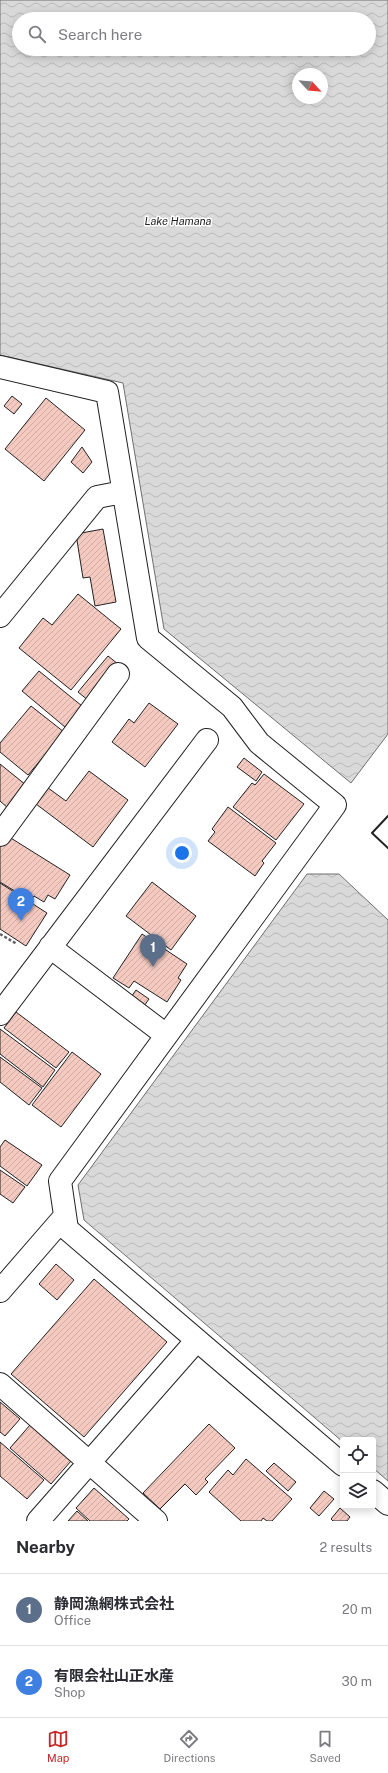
<!DOCTYPE html>
<html lang="en">
<head>
<meta charset="utf-8">
<style>
	body { margin:0; font-family:"Public Sans","Noto Sans JP",sans-serif; background:#f2f2f3; color:#2b2b33 }
	.controls { position:absolute; right:12px; bottom:12px; display:grid; overflow:hidden; border-radius:4px; box-shadow:0 2px 10px #0003 }
	.controls button { width:36px; height:36px; display:grid; place-items:center; padding:0; border:0; border-bottom:1px solid #e1e1e2; background:#fff; color:#2b2b33; font:20px sans-serif }
	.compass { position:absolute; left:292px; top:68px; width:36px; height:36px; border-radius:50%; background:#fff; box-shadow:0 2px 10px #0003; rotate:116deg }
	.you { position:absolute; left:182px; top:853px; width:14px; height:14px; margin:-10px; border:3px solid #fff; border-radius:50%; background:#1a73e8; box-shadow:0 0 0 6px #1a73e833 }
	.badge { display:grid; place-items:center; width:26px; height:26px; border-radius:50%; background:#c62828; color:#fff; font-size:13px; font-weight:700 }
	.pin { position:absolute; translate:-50% -33px; filter:drop-shadow(0 1px 2px #0008) }
	.pin::after { content:''; position:absolute; top:21px; width:14px; height:12px; background:inherit; clip-path:polygon(0 0,100% 0,50% 100%) }
	.list { margin:0; padding:0; list-style:none }
	h2 { display:flex; justify-content:space-between; align-items:center; height:52px; margin:0; padding:0 16px; font-size:17px }
	h2 small { font-size:13px; font-weight:400; color:#7c7c81 }
	.list li { display:grid; grid-template-columns:26px 1fr auto; gap:12px; align-items:center; box-sizing:border-box; height:72px; padding:0 16px; border-top:1px solid #e1e1e2 }
	.list b { display:block; font-size:15px; white-space:nowrap }
	.list p { margin:0; font-size:13px; white-space:nowrap; color:#7c7c81 }
	.list em { font-size:13px; font-style:normal; color:#7c7c81 }
	.icon { flex:none; width:22px; height:22px; fill:none; stroke:currentColor; stroke-width:2; stroke-linecap:round; stroke-linejoin:round }
	.map { position:relative; flex:none; width:388px; height:1521px; overflow:hidden }
	.search { position:absolute; background:#fff; box-shadow:0 2px 10px #0003; left:12px; right:12px; top:12px; height:44px; display:flex; align-items:center; gap:10px; box-sizing:border-box; padding:0 14px; border-radius:22px; color:#7c7c81; font-size:15px }
	.sheet { height:196px; background:#fff }
	nav { display:flex; justify-content:space-around; align-items:center; box-sizing:border-box; height:56px; border-top:1px solid #e1e1e2; background:#fff; font-size:11px; color:#7c7c81 }
	nav a { display:grid; justify-items:center; gap:2px }
	nav .on { color:#c62828 }
	.map>svg:first-child { display:block }
</style>
</head>
<body>
<div class="map">
<svg width="388" height="1521" viewBox="0 0 388 1521">
	<defs>
		<pattern id="water-waves" width="16" height="10" patternUnits="userSpaceOnUse"><rect width="16" height="10" fill="#d9d9d9"/><path d="M0 5q4-4 8 0t8 0" fill="none" stroke="#bababa"/></pattern>
		<pattern id="building-hatch" width="6" height="6" patternUnits="userSpaceOnUse"><rect width="6" height="6" fill="#f3c9c0"/><path d="M-1 1l2-2M0 6l6-6M5 7l2-2" fill="none" stroke="#d0aca5"/></pattern>
	</defs>
	<rect width="100%" height="100%" fill="#fff"/>
	<path fill="url(#water-waves)" stroke="#6f6f6f" fill-rule="evenodd" d="M0 0H388V734L351 783 164 629 123 383 0 355ZM19 19H369V49H19ZM298 74H322V98H298Z
		M307 874H339L388 920V1481L373 1468V1440H343V1442L84 1220 78 1185Z"/>
	<path fill="url(#building-hatch)" stroke="#222" d="M12 396 22 404 14 414 4 406Z
		M46 398 85 430 44 481 5 449Z
		M82 447 92 462 83 473 71 462Z
		M103 529 116 602 95 606 90 577 83 578 76 534Z
		M78 594 121 629 71 690 19 648 43 618 52 625Z
		M108 656 118 664 89 701 78 692Z
		M39 671 82 706 65 727 22 691Z
		M149 703 178 724 145 767 112 742 129 719 134 723Z
		M31 706 64 732 28 775 0 752V743Z
		M244 758 262 772 256 781 237 767Z
		M0 764 26 785 8 808 0 801Z
		M89 771 128 800 93 847 32 801 44 785 66 801Z
		M264 774 304 804 276 840 233 807 252 783 255 785Z
		M228 807 276 843 262 861 264 863 255 876 208 841 215 832 212 829Z
		M6 835 70 875 55 899 48 895 44 902 34 896 31 901 0 882V846Z
		M152 882 196 916 171 950 126 916Z
		M0 883 47 913 26 946 0 929Z
		M142 934 187 964 178 978 181 980 167 1002 134 981 129 988 113 978Z
		M136 990 149 999 144 1006 131 997Z
		M16 1012 69 1052 56 1068 4 1028Z
		M0 1029 55 1070 43 1087 0 1054Z
		M72 1052 101 1074 61 1127 32 1105Z
		M0 1057 42 1088 29 1105 0 1082Z
		M5 1140 42 1165 27 1186 0 1166V1147Z
		M0 1170 25 1187 13 1203 0 1194Z
		M56 1264 74 1280 57 1300 39 1284Z
		M94 1279 167 1342 84 1437 11 1374Z
		M0 1402 20 1419 5 1436 0 1432Z
		M209 1424 235 1448 205 1479 208 1482 196 1495 185 1484 160 1509 143 1493Z
		M30 1425 71 1461 51 1484 10 1448Z
		M0 1442 44 1480 27 1499 0 1476Z
		M246 1459 292 1499 272 1521H267L263 1518 261 1521H241L209 1492 228 1470 233 1475Z
		M274 1463 296 1482 288 1491 266 1471Z
		M94 1488 129 1519 127 1521H90L76 1508Z
		M324 1491 334 1499 319 1516 310 1508Z
		M340 1508 350 1517 347 1521H333L331 1519Z
		M77 1511 88 1521H68Z"/>
	<g fill="none" stroke-linecap="round" stroke-linejoin="round">
		<defs>
			<path id="minor" d="M0 367 107 392 148 638 232 707 259 743 335 805 60 1181 67 1229 343 1465
				M0 616 97 497 123 492
				M0 835 118 674
				M50 947 166 1035
				M0 1014 207 740
				M0 1291 65 1216
				M0 1384 156 1521
				M373 1491 388 1504
				M38 1521 197 1340"/>
		</defs>
		<use href="#minor" stroke="#222" stroke-width="24"/>
		<path stroke="#646464" stroke-width="2.5" stroke-dasharray="3 2" stroke-linecap="butt" d="M0 934 17 944"/>
		<use href="#minor" stroke="#fff" stroke-width="22"/>
		<path stroke="#222" stroke-width="2" d="M388 816 372 833 388 848"/>
	</g>
	<g text-anchor="middle" dominant-baseline="central" stroke-width="3" stroke-linejoin="round" paint-order="stroke">
		<g font-size="11" font-style="italic" fill="#222" stroke="#fff">
			<text x="178" y="221">Lake Hamana</text>
		</g>
	</g>
</svg>
<div class="controls">
<button><svg class="icon" aria-label="locate" viewBox="0 0 24 24"><circle cx="12" cy="12" r="6"/><path d="M12 2v4M12 18v4M2 12h4M18 12h4"/></svg></button>
<button><svg class="icon" aria-label="layers" viewBox="0 0 24 24"><path d="M12 4l9 5-9 5-9-5zM3 14l9 5 9-5"/></svg></button>
</div>
<svg class="compass" viewBox="-18 -18 36 36"><path d="M0-13l5 13h-10z" fill="#e53935"/><path d="M0 13l5-13h-10z" fill="#7c7c81"/></svg>
<div class="you"></div>
<div class="pin badge" style="left:153px;top:967px;background:#5c6f8a">1</div>
<div class="pin badge" style="left:21px;top:921px;background:#3f7fe0">2</div>
<div class="search"><svg class="icon" aria-label="search" viewBox="0 0 24 24"><circle cx="10" cy="10" r="6"/><path d="M15 15l6 6"/></svg>Search here</div>
</div>
<section class="sheet">
<h2>Nearby<small>2 results</small></h2>
<ul class="list">
<li><span class="badge" style="background:#5c6f8a">1</span><div><b>静岡漁網株式会社</b><p>Office</p></div><em>20 m</em></li>
<li><span class="badge" style="background:#3f7fe0">2</span><div><b>有限会社山正水産</b><p>Shop</p></div><em>30 m</em></li>
</ul>
</section>
<nav>
<a class="on"><svg class="icon" aria-label="map" viewBox="0 0 24 24"><path d="M3 6l6-2 6 2 6-2v14l-6 2-6-2-6 2zM9 4v14M15 6v14"/></svg>Map</a>
<a><svg class="icon" aria-label="directions" viewBox="0 0 24 24"><path d="M12 3l9 9-9 9-9-9zM9 14v-3h6M13 9l2 2-2 2"/></svg>Directions</a>
<a><svg class="icon" aria-label="saved" viewBox="0 0 24 24"><path d="M7 4h10v16l-5-4-5 4z"/></svg>Saved</a>
</nav>
</body>
</html>
